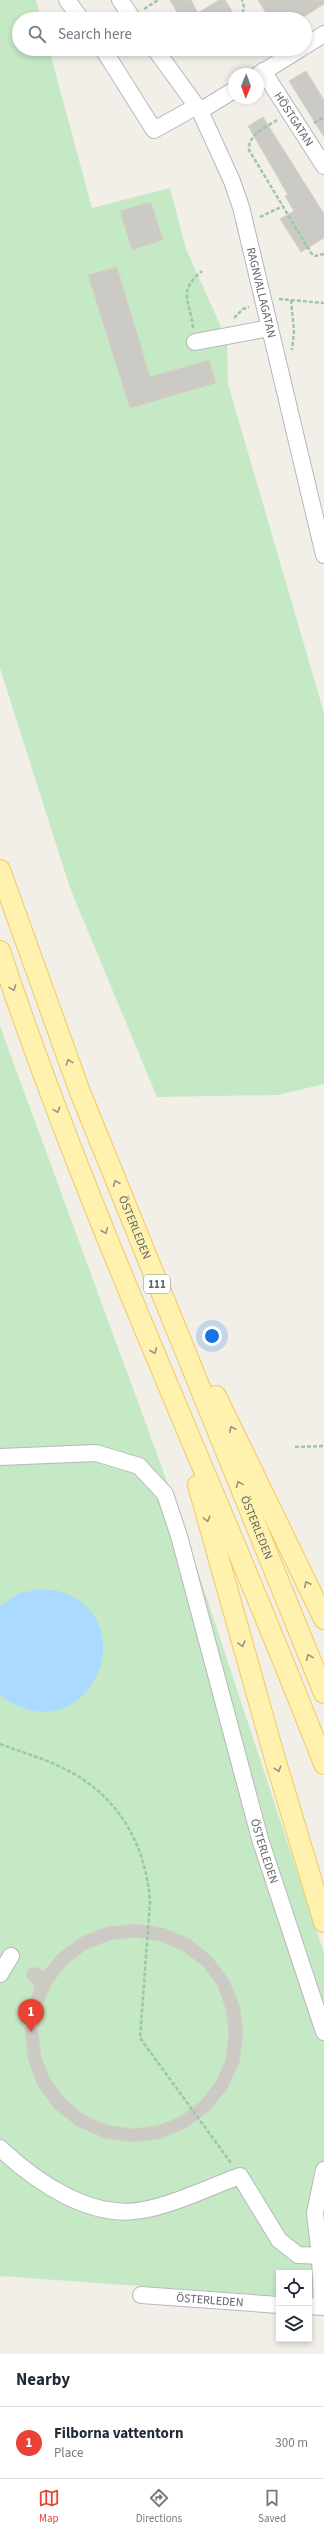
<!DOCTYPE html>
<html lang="en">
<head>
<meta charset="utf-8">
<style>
	body { margin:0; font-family:"Source Sans 3",sans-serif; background:#f6f6f7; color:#1f2937 }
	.controls { position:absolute; right:12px; bottom:12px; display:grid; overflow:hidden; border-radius:0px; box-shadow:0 2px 6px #0003 }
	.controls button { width:36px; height:36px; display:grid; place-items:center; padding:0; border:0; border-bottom:1px solid #e0e1e3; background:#fff; color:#1f2937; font:20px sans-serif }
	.compass { position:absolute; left:228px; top:68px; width:36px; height:36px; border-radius:50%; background:#fff; box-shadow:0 2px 6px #0003; rotate:181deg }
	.you { position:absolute; left:212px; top:1336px; width:14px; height:14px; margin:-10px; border:3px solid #fff; border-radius:50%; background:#1a73e8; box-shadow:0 0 0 6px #1a73e833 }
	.badge { display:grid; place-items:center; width:26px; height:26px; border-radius:50%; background:#ea4335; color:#fff; font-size:13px; font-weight:700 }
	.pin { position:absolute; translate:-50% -33px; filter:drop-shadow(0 1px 2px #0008) }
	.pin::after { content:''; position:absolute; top:21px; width:14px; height:12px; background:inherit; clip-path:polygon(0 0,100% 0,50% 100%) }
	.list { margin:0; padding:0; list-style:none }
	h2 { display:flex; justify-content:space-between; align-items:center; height:52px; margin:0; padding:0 16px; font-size:17px }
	h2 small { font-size:13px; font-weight:400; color:#747a83 }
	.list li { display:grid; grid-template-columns:26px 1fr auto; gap:12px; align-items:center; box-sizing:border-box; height:72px; padding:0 16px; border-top:1px solid #e0e1e3 }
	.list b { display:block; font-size:15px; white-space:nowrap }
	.list p { margin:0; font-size:13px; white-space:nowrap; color:#747a83 }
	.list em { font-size:13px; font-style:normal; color:#747a83 }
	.icon { flex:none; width:22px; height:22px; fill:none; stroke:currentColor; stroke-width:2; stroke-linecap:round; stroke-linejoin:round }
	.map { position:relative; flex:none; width:324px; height:2354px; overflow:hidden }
	.search { position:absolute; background:#fff; box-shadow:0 2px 6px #0003; left:12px; right:12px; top:12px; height:44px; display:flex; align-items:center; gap:10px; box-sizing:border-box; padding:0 14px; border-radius:22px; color:#747a83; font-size:15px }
	.sheet { height:124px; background:#fff }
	nav { display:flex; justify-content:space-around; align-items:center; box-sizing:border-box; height:56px; border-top:1px solid #e0e1e3; background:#fff; font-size:11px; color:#747a83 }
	nav a { display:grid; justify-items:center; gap:2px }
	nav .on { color:#ea4335 }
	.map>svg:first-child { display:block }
</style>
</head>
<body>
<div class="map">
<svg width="324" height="2354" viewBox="0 0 324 2354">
	<rect width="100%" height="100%" fill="#f1efe8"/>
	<path fill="#c5e8c5" d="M0 0H36L41 19H19V49H49L92 208 170 188 186 249 227 340 228 384 324 713V1084L278 1095 157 1097 70 888 0 668Z
		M0 1026 179 1514 324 1953V2241L312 2299H309V2273H279V2296L0 2276Z"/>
	<path fill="#aadaff" d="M41 1589C47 1590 56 1590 62 1592 149 1623 84 1759 0 1695V1606L20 1593Z"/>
	<path fill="#cccac5" stroke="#d6d1c6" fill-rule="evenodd" d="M170 0H191L198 13 219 0H225L237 19H181Z
		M258 0H324V4L300 19H270Z
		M306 71 324 100V137L289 81Z
		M263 117 324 214V238L301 252 280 219 294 211 285 196 288 195 248 126Z
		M151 202 163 240 132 250 120 211Z
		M117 267 150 377 209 360 216 383 130 408 88 275Z
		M136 1924 164 1928 190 1939 212 1957 229 1980 240 2007 243 2035 239 2063 227 2089 209 2111 186 2128 160 2139 132 2142 104 2138 77 2126 55 2109 38 2086 28 2059 25 2031 29 2003 35 1986 26 1976 28 1969 35 1967 44 1971 58 1954 81 1937 107 1927ZM136 1937 160 1941 183 1951 203 1966 218 1986 226 2010 229 2034 226 2059 216 2082 200 2102 180 2117 157 2126 132 2129 107 2125 84 2115 65 2099 50 2079 41 2056 38 2031 42 2006 52 1983 67 1964 87 1949 111 1940Z"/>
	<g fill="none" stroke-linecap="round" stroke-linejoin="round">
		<defs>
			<g id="minor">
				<path d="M67 0 81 19"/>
				<path d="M120 0 133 19"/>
				<path d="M305 46 324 34"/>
				<path d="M103 49 154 130 197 106"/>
				<path id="s1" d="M155 49 200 111 232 181 241 207 324 555"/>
				<path id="s2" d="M263 71 324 166"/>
				<path d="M258 75 300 49"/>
				<path d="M200 111 234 90"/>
				<path d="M195 342 270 328"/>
				<path id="s3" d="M0 1457 96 1453 139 1466 165 1494 179 1536 260 1839 324 2032"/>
				<path d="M0 1974 11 1956"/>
				<path d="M0 2148C36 2182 91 2220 143 2210 176 2204 209 2187 240 2176L279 2240 298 2255 324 2256"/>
				<path id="s4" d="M141 2295 279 2305"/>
				<path d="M309 2306 322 2307 320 2257 315 2213 324 2170"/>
			</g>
			<g id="major">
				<path id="s5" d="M0 870 80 1092 324 1693"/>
				<path d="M0 951C92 1228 219 1492 324 1764"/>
				<path d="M216 1396 324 1619"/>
				<path d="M198 1485 275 1759 324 1922"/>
			</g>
		</defs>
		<use href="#minor" stroke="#b5b8bc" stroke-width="18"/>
		<use href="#major" stroke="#f2c960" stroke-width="22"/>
		<path stroke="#9cc7a9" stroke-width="2.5" stroke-dasharray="4 2" stroke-linecap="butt" d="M144 9 158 0
			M241 19 244 7 242 0
			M277 120C265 128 248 134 249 150L311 253 315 256 324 254
			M314 123 324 117
			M260 217 283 206
			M279 299 324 303
			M291 300 294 331 292 350
			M234 318 243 309 249 307
			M193 328C190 300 177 292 202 271
			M295 1447 324 1446
			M0 1744C21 1752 43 1758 63 1768 117 1794 146 1843 150 1902L140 2038 231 2163"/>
		<use href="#minor" stroke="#fff" stroke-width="16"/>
		<use href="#major" stroke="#fff2af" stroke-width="20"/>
	</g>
	<defs><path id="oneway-chevron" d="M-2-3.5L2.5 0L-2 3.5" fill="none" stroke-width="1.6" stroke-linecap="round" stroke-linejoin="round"/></defs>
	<g stroke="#979581">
		<use href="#oneway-chevron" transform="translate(13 988) rotate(70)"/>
		<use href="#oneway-chevron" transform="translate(69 1062) rotate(-110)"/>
		<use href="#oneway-chevron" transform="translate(57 1110) rotate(70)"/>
		<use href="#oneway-chevron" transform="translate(116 1183) rotate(-112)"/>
		<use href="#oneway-chevron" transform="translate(105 1231) rotate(68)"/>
		<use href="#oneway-chevron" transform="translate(154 1351) rotate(68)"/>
		<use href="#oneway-chevron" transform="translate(232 1429) rotate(-116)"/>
		<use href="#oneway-chevron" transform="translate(239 1484) rotate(-112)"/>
		<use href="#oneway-chevron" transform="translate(207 1519) rotate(75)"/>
		<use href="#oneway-chevron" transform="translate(307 1584) rotate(-116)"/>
		<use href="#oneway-chevron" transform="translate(242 1644) rotate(74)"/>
		<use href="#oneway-chevron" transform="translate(309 1657) rotate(-112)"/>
		<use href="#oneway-chevron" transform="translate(278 1769) rotate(73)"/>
	</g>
	<g text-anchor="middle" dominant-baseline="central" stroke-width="4" stroke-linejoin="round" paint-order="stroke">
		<rect fill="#fff" stroke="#8f9295" stroke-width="1" x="144" y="1275" width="26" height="18" rx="3"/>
		<g font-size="11" font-weight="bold" fill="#5f6368">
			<text x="157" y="1284">111</text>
		</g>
		<g font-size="12" fill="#5f6368" stroke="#fff">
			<text stroke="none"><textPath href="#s2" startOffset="57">HÖSTGATAN</textPath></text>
			<text stroke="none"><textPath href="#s1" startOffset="269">RAGNVALLAGATAN</textPath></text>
			<text stroke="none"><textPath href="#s5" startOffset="382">ÖSTERLEDEN</textPath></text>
			<text stroke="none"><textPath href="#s5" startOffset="706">ÖSTERLEDEN</textPath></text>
			<text stroke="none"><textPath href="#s3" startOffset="550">ÖSTERLEDEN</textPath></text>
			<text stroke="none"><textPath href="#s4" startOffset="69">ÖSTERLEDEN</textPath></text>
		</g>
	</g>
</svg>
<div class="controls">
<button><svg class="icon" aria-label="locate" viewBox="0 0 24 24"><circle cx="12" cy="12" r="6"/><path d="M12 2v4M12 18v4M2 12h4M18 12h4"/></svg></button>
<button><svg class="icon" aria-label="layers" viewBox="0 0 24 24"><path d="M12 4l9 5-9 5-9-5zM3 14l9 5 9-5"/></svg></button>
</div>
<svg class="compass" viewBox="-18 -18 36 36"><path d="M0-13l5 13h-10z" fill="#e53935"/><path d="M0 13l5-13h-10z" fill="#747a83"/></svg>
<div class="you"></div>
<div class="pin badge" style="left:31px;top:2032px">1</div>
<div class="search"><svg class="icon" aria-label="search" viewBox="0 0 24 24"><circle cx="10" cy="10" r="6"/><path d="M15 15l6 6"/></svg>Search here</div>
</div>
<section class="sheet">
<h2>Nearby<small></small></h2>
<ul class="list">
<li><span class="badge">1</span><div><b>Filborna vattentorn</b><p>Place</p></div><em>300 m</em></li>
</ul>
</section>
<nav>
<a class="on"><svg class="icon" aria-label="map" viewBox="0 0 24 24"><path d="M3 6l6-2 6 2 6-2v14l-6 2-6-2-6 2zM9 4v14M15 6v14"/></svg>Map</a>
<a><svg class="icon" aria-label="directions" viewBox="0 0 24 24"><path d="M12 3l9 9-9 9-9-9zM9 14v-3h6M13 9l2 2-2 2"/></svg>Directions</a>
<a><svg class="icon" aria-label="saved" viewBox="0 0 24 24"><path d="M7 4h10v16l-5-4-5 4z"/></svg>Saved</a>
</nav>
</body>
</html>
